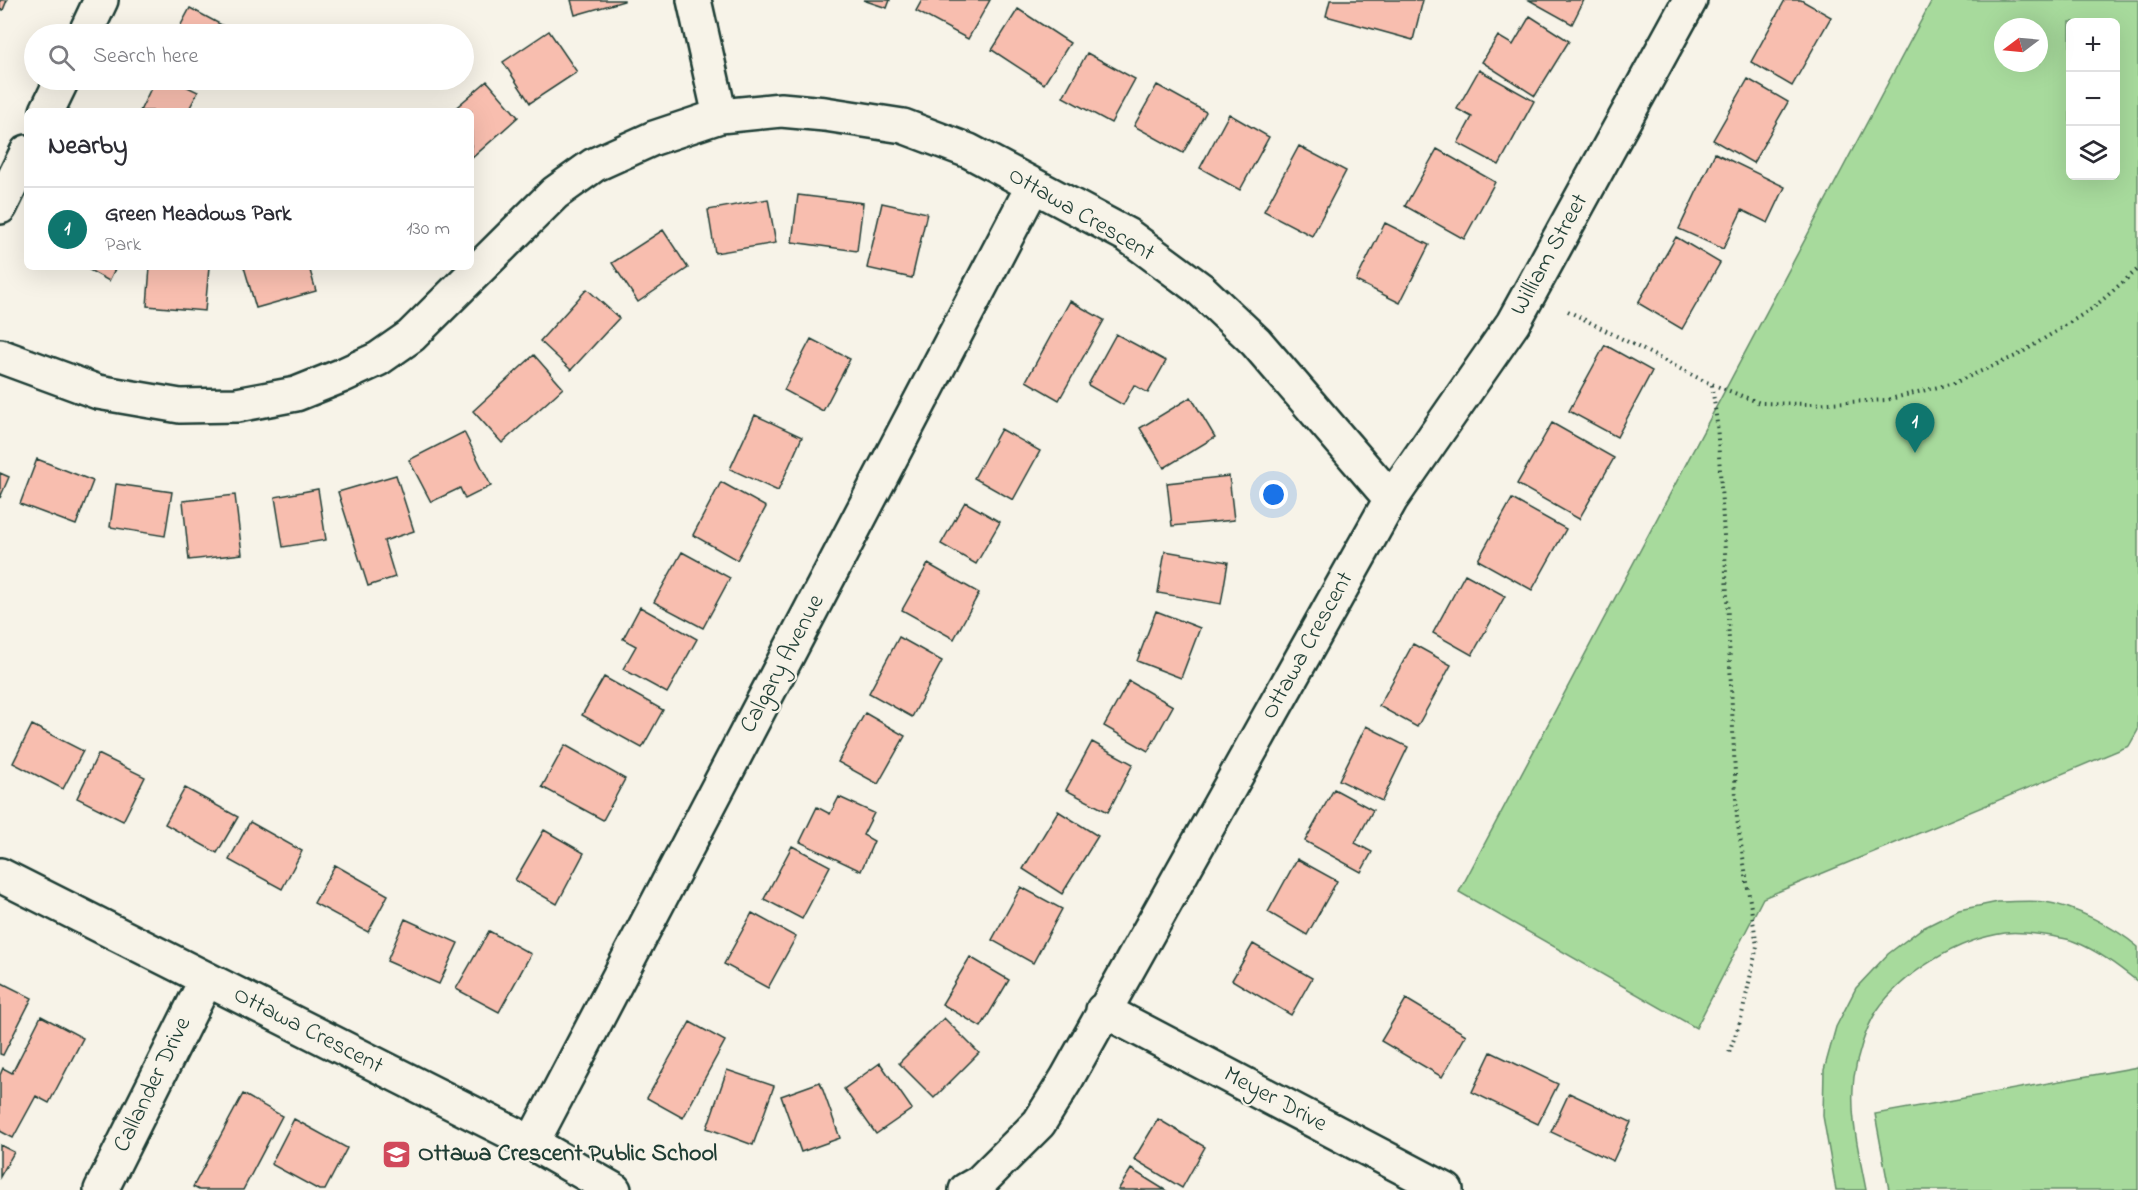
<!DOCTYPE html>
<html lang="en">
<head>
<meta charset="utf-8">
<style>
	body { margin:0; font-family:"Indie Flower",sans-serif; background:#f7f7f7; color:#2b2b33 }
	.controls { position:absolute; right:18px; top:18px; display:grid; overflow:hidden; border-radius:9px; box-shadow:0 6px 24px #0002 }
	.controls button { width:54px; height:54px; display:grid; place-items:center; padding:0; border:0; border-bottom:2px solid #e1e1e2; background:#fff; color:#2b2b33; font:30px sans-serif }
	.compass { position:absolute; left:1994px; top:18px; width:54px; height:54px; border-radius:50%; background:#fff; box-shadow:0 6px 24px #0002; rotate:254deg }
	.you { position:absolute; left:1274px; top:495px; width:21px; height:21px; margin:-15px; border:4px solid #fff; border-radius:50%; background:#1a73e8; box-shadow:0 0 0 9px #1a73e833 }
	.badge { display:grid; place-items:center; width:39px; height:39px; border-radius:50%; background:#0f766e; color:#fff; font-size:20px; font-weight:700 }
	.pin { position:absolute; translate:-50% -50px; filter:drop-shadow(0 2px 3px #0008) }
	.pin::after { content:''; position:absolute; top:32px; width:21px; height:18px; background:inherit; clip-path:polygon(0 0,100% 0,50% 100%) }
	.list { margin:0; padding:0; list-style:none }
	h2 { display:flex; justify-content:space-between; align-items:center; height:78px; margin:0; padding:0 24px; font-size:26px }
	h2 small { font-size:20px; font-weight:400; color:#7c7c81 }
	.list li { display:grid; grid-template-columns:39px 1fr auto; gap:18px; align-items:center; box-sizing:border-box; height:84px; padding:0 24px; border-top:2px solid #e1e1e2 }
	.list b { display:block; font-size:22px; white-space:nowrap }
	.list p { margin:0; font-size:20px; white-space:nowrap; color:#7c7c81 }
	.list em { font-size:20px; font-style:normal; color:#7c7c81 }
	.icon { flex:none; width:33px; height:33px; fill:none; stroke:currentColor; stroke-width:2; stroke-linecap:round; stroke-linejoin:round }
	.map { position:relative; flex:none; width:2138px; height:1190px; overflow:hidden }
	.search { position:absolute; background:#fff; box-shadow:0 6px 24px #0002; left:24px; top:24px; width:450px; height:66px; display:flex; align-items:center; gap:15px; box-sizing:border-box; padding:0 21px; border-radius:33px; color:#7c7c81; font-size:22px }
	.panel { position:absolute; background:#fff; box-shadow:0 6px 24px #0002; left:24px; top:108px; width:450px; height:162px; border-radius:9px }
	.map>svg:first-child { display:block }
</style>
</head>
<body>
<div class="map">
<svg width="2138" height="1190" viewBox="0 0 2138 1190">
	<rect width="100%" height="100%" fill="#f7f3e8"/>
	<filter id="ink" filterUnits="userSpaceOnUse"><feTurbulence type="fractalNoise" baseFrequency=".0167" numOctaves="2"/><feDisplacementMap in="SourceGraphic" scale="12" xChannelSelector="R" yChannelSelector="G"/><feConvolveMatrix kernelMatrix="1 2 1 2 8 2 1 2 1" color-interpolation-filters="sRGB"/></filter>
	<g filter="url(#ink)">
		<path fill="#a7da9c" stroke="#638c68" stroke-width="1.5" fill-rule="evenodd" d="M1932 0H2138V730L2129 746 1763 898 1696 1028 1459 892ZM2116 22V176H2070V22ZM2003 27H2039V63H2003Z
			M1998 902C2013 902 2031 900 2045 902 2074 906 2116 928 2138 947V982C2118 966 2097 950 2073 941 2066 938 2058 938 2051 936 2036 934 2020 931 2005 933 1959 939 1902 973 1876 1012 1865 1030 1857 1057 1854 1077 1849 1115 1859 1153 1866 1190H1836L1823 1116 1824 1070 1836 1027 1856 988 1888 954 1921 929 1959 910Z
			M2138 1067V1190H1889L1875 1114Z"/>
		<path fill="#f8beaf" stroke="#1f3d34" stroke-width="1.5" d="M0 0H7L3 10 0 9Z
			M571 0H624V1L575 15Z
			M863 0H890L887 8Z
			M922 0H990L968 39 916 11Z
			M1330 0H1423L1413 40 1326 16Z
			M1529 0H1584L1572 24Z
			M1785 0H1801L1831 17 1792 86 1751 62Z
			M190 8 231 30 229 34H176Z
			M1018 9 1070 43 1044 84 992 50Z
			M1530 16 1569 41 1535 96 1482 62 1498 36 1513 45Z
			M549 31 577 72 530 103 503 62Z
			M1087 53 1135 79 1111 123 1063 97Z
			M1479 70 1534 101 1499 165 1458 143 1472 117 1457 109Z
			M1748 79 1788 102 1753 163 1713 140Z
			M155 80H173L198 92 188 111H140Z
			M487 81 518 117 472 158 471 111H452Z
			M1157 85 1206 112 1183 153 1134 126Z
			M1229 114 1269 137 1240 190 1200 168Z
			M1299 146 1346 171 1312 236 1264 211Z
			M1437 149 1495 182 1464 239 1405 206Z
			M1715 153 1785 187 1768 223 1742 210 1723 249 1679 229Z
			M798 195 863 203 857 251 792 242Z
			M768 199 776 243 715 253 708 210Z
			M882 203 927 213 912 278 867 268Z
			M1385 223 1429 245 1400 303 1356 281Z
			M663 230 688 268 638 302 612 263Z
			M1676 237 1720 263 1682 329 1638 303Z
			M84 267H116L109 281Z
			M150 267H209L205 311 147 306Z
			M244 267H309L316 291 256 308Z
			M587 289 619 318 571 370 540 341Z
			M1070 301 1104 320 1059 400 1026 381Z
			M1116 334 1166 361 1148 393 1134 385 1123 405 1088 385Z
			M811 339 850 359 823 411 784 390Z
			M1605 345 1652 371 1617 437 1569 411Z
			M534 355 563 388 502 443 473 411Z
			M1191 397 1215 437 1164 468 1140 428Z
			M755 415 802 437 778 491 730 469Z
			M1552 423 1614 458 1579 519 1517 484Z
			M1001 429 1040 451 1013 500 974 478Z
			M464 432 491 486 465 499 460 488 431 502 409 460Z
			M37 459 93 481 76 525 20 504Z
			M0 473 9 477 0 498Z
			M396 475 414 531 384 541 395 577 368 586 338 492Z
			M1229 476 1234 520 1172 526 1167 483Z
			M721 482 766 507 737 560 693 535Z
			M116 484 172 492 165 536 110 527Z
			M318 489 326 540 283 547 275 497Z
			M235 495 242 554 189 560 183 501Z
			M1512 499 1566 529 1532 590 1478 560Z
			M965 502 1000 522 976 564 941 544Z
			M1165 551 1228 562 1221 604 1158 593Z
			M682 552 730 578 703 628 654 602Z
			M928 564 979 593 954 639 902 610Z
			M1465 574 1505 596 1472 655 1433 633Z
			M640 607 697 639 667 693 623 669 636 646 623 639Z
			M1156 611 1200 628 1181 678 1137 661Z
			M899 637 942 661 912 717 869 693Z
			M1413 644 1451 665 1417 727 1379 706Z
			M604 677 663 710 642 748 582 715Z
			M1129 681 1173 706 1148 751 1104 726Z
			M865 713 905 736 878 784 838 762Z
			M32 725 83 751 63 789 13 763Z
			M1366 726 1408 747 1382 801 1339 780Z
			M1092 742 1133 764 1108 812 1066 790Z
			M565 745 625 779 603 820 542 787Z
			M98 754 145 777 123 821 77 798Z
			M185 788 238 817 217 853 165 824Z
			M1334 789 1373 810 1355 843 1372 852 1361 872 1305 841Z
			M839 797 874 813 863 835 874 841 861 871 800 842 817 807 830 814Z
			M1058 811 1098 836 1062 894 1023 869Z
			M250 822 302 851 282 889 229 860Z
			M544 830 584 853 557 904 515 880Z
			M792 846 830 866 802 919 764 899Z
			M1297 859 1337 881 1307 935 1268 912Z
			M335 865 388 895 368 932 314 903Z
			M1021 887 1062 909 1033 963 992 940Z
			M752 913 796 937 768 988 724 964Z
			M405 919 458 943 439 984 387 961Z
			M489 931 531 954 499 1012 456 989Z
			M1253 944 1312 978 1291 1015 1232 980Z
			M970 957 1009 980 981 1027 942 1004Z
			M0 982 32 998 3 1055 0 1054Z
			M1406 999 1466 1035 1442 1077 1381 1041Z
			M41 1016 83 1038 49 1103 36 1096 13 1138 0 1131V1075L3 1068 12 1073Z
			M944 1018 979 1053 934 1098 899 1063Z
			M690 1022 725 1041 683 1118 647 1098Z
			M1491 1052 1558 1084 1538 1124 1472 1092Z
			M880 1063 912 1109 876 1134 844 1089Z
			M727 1070 774 1086 753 1145 707 1128Z
			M820 1082 840 1138 801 1152 781 1096Z
			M1569 1093 1631 1122 1613 1161 1551 1132Z
			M243 1094 282 1116 243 1190H199L193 1187Z
			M294 1119 347 1148 325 1190H319L271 1164Z
			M1158 1119 1205 1147 1182 1188 1134 1159Z
			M0 1145 14 1152 0 1177Z
			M1131 1169 1165 1190H1118Z"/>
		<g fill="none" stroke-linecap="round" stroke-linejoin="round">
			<defs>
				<path id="minor" d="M694 0 720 116
					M85 34 101 0
					M47 111 62 80
					M0 207 27 152
					M0 356 98 392 180 406 237 405 296 394 341 376 378 359 411 336 555 193 594 165 654 138 720 116 781 110 825 114 903 126 969 151 1127 235 1200 289 1256 342 1391 499
					M0 875 532 1143 614 1190
					M1103 1010 1446 1190
					M532 1143 1033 186
					M101 1190 206 980
					M966 1190 980 1182 1039 1123 1067 1078 1391 499 1513 323 1690 0"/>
			</defs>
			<use href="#minor" stroke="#1f3d34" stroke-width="38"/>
			<path stroke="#1f3d34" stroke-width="4" stroke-dasharray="1.5 4.5" stroke-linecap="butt" d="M1568 311 1704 381 1760 403 1810 404 1886 400 1954 383 2018 355 2093 308 2138 269
				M1712 385 1717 423 1725 552 1737 819 1757 946 1741 1019 1729 1053"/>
			<use href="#minor" stroke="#f7f3e8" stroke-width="33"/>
		</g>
	</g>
	<defs>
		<symbol id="school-square" viewBox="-11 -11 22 22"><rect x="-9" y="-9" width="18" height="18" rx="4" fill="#d1495b" stroke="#f7f3e8"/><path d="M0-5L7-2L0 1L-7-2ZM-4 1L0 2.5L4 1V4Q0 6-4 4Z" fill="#fff"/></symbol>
	</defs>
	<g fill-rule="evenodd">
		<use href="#school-square" x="380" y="1138" width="33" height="33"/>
	</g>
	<g text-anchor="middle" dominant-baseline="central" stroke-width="4.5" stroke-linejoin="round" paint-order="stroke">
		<g font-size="24" fill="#1f3d34" stroke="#f7f3e8">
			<text transform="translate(1081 215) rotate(30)">Ottawa Crescent</text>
			<text transform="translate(1550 255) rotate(-61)">William Street</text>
			<text transform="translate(1308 646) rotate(-61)">Ottawa Crescent</text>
			<text transform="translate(783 664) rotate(-62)">Calgary Avenue</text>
			<text transform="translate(308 1031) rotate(27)">Ottawa Crescent</text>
			<text transform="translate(153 1085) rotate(-64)">Callander Drive</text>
			<text transform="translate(1275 1100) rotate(28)">Meyer Drive</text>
		</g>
		<g font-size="24" font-weight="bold" fill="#1f3d34" stroke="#f7f3e8" text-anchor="start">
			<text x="418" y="1154">Ottawa Crescent Public School</text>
		</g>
	</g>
</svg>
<div class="controls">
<button>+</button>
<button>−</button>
<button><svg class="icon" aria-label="layers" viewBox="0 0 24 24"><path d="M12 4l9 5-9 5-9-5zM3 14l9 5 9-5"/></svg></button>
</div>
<svg class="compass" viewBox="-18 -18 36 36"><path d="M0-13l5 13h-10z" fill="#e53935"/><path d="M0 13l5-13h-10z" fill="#7c7c81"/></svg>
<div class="you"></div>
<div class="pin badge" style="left:1915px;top:453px">1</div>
<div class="search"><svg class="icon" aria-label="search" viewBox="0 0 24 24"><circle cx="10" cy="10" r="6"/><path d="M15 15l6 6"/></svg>Search here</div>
<section class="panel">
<h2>Nearby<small></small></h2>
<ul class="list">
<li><span class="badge">1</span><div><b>Green Meadows Park</b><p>Park</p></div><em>130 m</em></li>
</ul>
</section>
</div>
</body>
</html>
